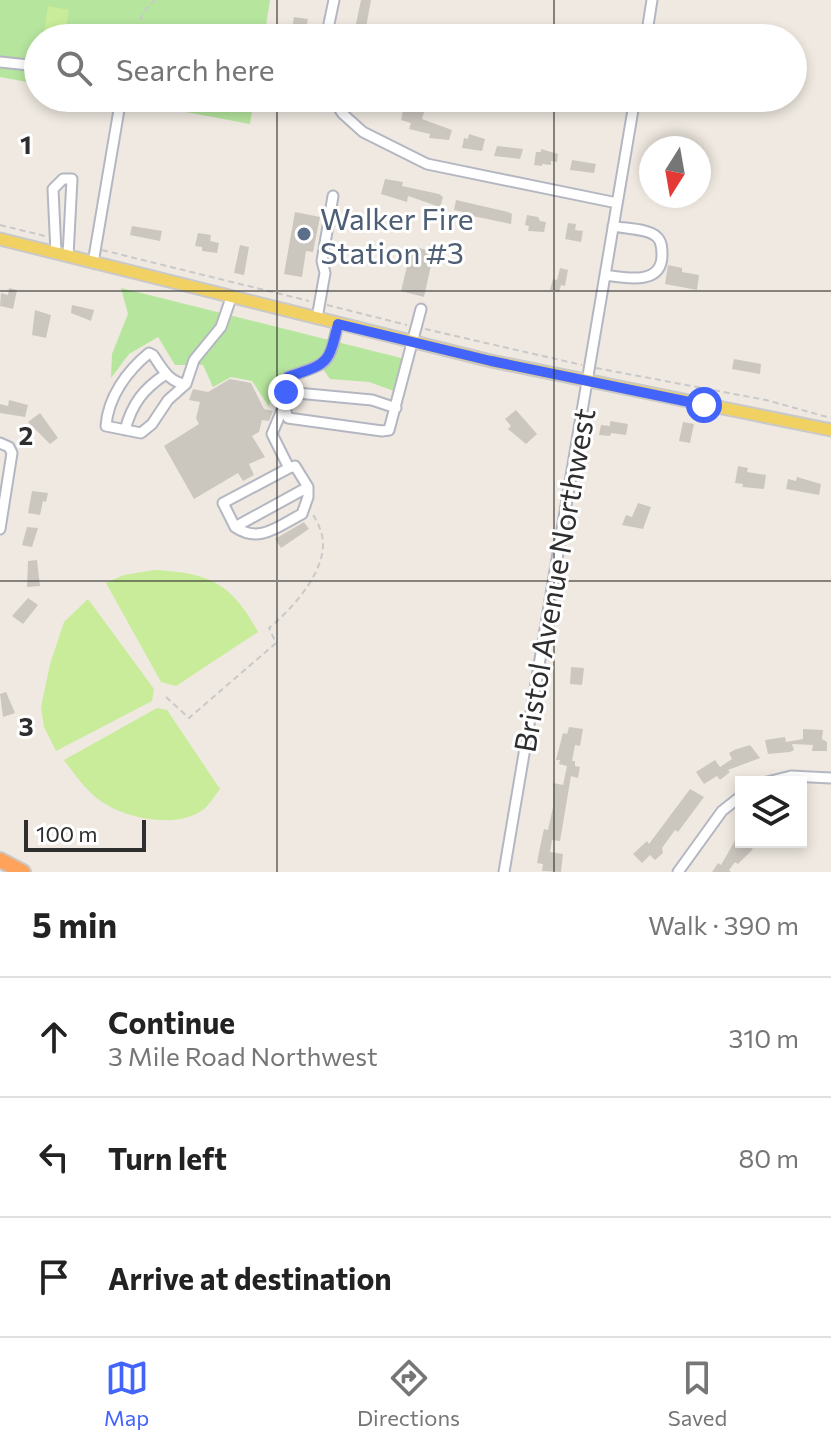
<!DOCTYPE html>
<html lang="en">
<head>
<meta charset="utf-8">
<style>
	body { margin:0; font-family:Commissioner,sans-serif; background:#f2f2f2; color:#222 }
	.controls { position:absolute; right:24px; bottom:24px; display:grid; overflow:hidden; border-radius:0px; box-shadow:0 4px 12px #0003 }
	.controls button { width:72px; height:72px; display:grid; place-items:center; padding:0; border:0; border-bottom:2px solid #e0e0e0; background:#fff; color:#222; font:40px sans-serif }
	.compass { position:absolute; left:639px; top:136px; width:72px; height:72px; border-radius:50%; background:#fff; box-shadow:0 4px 12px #0003; rotate:191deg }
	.scale { position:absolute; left:24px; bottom:20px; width:122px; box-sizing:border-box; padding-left:8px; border:4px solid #2e2e2e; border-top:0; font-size:22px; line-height:28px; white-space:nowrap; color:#2e2e2e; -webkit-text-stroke:6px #fff; paint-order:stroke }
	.stop { position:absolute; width:24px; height:24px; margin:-18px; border:6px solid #4264fb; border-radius:50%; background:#fff }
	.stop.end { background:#4264fb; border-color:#fff; box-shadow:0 2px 8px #0008 }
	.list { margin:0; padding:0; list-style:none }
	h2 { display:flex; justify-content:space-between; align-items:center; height:104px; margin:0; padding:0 32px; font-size:34px }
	h2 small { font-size:26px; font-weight:400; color:#767676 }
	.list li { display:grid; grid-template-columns:52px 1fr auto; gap:24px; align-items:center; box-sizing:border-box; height:120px; padding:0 32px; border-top:2px solid #e0e0e0 }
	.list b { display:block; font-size:30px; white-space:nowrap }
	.list p { margin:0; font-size:26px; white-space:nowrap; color:#767676 }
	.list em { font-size:26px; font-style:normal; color:#767676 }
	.icon { flex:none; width:44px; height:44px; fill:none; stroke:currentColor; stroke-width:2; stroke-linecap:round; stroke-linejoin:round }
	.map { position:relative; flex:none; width:831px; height:872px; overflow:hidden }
	.search { position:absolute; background:#fff; box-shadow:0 4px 12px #0003; left:24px; right:24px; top:24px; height:88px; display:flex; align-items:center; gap:20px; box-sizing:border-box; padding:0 28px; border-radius:44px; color:#767676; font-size:30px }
	.sheet { height:464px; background:#fff }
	nav { display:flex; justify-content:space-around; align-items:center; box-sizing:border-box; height:112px; border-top:2px solid #e0e0e0; background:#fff; font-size:22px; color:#767676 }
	nav a { display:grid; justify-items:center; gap:4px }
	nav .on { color:#4264fb }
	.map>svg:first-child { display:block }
</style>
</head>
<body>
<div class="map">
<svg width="831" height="872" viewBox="0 0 831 872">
	<rect width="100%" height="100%" fill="#efe9e1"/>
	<path fill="#b6e59e" d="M0 0H270L264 38H38V84L0 77Z
		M111 98H254L250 124Z
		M121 288 405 359 397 392 369 382 330 379 319 363 276 379 269 407 252 381 231 377 213 387 203 365H175L158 337 129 354 111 378 112 354 128 314Z"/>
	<path fill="#c9ec9a" d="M48 6 69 10 64 38H43Z
		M154 570C209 573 231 582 258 632L176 686 161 682 106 583 124 575Z
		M88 599 154 689 152 701 56 751 44 727 41 707 50 664 64 622Z
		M157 708 167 710 220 789C215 795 210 804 204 809 180 828 132 820 107 805 89 795 76 776 64 760Z"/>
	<path fill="#cbc7bf" d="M361 0H371L364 38H353Z
		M294 17 308 19 306 30 301 29 299 37 291 35Z
		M404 107 424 112 422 119 452 130 449 140 429 138 430 134 409 129 411 123 401 120Z
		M469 134 485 139 482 151 462 148 464 138 468 139Z
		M497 146 523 149 520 159 494 156Z
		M541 149 558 154 557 162 551 161V165L542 164V166L534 165 536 152H541Z
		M572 160 596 164 594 173 570 170Z
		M385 179 403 182 402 186 439 194 443 197 440 207 408 196 407 202 381 194Z
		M456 200 508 212 512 214 511 224 463 214V212L454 210Z
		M295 212 320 217 313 252 306 251 302 277 284 274Z
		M527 215 538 217 540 221 546 222 544 232 528 231 529 226 525 225Z
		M568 223 576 224 575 230 583 231 581 242 565 239Z
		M132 226 162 231 160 241 130 235Z
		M198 233 211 235 210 241 219 243 217 253 202 251V247L195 246Z
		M240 245 249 247 244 275 234 273Z
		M412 246 434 252 424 297 401 291Z
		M668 265 682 268V272L699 275 697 290 665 284Z
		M560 268 568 270 565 286 561 285 559 292 550 290 553 279 557 280Z
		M9 288 17 290 13 309 0 306 1 293 8 295Z
		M72 305 94 310 91 321 71 313Z
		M35 310 51 315 46 338 32 335Z
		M734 359 761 364 760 374 732 369Z
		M230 379 251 383 264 409 273 411 269 421 262 420 259 432 252 436 265 457 249 464 254 475 243 481 238 473 194 499 164 446 199 424 196 418 200 402 189 400 193 389 208 392Z
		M9 400 28 405 25 417 0 413V404L8 406Z
		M516 410 537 434 526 444 508 429 511 426 505 419Z
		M40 413 58 438 50 444 28 422Z
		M610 421 628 424 626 435 611 433 610 436 599 435 601 425 610 426Z
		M683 422 694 424 690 443 679 441Z
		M738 466 748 468 747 472 766 475 764 489 742 487 743 484 735 483Z
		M797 477 821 484 819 495 786 489 788 479 796 481Z
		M32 491 48 493 46 502 43 501 40 515 28 513Z
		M638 503 651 507 643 529 622 525 626 515 632 517Z
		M304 522 309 529 281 548 275 539Z
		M27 527 38 528 32 547 22 545Z
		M37 560 40 586 27 587 28 561Z
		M28 598 38 605 23 624 12 616Z
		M571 667 584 668 582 685 570 684Z
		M6 692 15 713 3 717 0 694Z
		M569 727 583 729 580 746 575 745 572 761H575V766L580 767 578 778 571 776 560 841 552 840 550 852 563 854 561 872 542 871 543 864 537 863 539 852 544 829 548 830 553 807V783L563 785 567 766 559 764 560 760H556L563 733 567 734Z
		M803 729 823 730 822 739 827 742V751H812L813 745 792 744 794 750 790 752 768 754 765 740 785 737 786 742 803 739Z
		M750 745 760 758 728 770 730 772 720 780 717 776 704 784 696 772 715 760 720 767 732 759 729 753 734 750Z
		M690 789 704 797 678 832 675 830 662 848 663 853 655 860 650 855 642 863 633 854 647 841 649 844Z
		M741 830V842H752L748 846 753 849 738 864 735 862 729 870 731 872H712L718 863 721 865Z"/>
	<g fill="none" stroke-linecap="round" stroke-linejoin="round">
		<defs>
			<path id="minor" d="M326 38 334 0
				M646 38 652 0
				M0 62 38 66
				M332 98 343 114 363 132 427 164 617 203
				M56 253 53 189 63 179H72L68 256
				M93 263 121 98
				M605 275C625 278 662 286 662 255 662 249 662 242 657 237 647 228 625 229 613 226
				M317 318 325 273 322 261 333 196
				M338 324C328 367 329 362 288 377L286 392 372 400 396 408
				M186 384C169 383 162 368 153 355L149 353C127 371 108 397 106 426L141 433 152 424 168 400 186 384 194 360 221 327 231 298
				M286 392 284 405 288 418 382 431 389 430 421 309
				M284 405 272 434 289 468 295 466 308 487 235 527 223 503 289 468
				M125 430C132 404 143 389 166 374
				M0 443 9 447 12 453 0 529
				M235 527C260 544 278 526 302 514L308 497V487
				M767 782 791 776 831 778
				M504 872 635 98
				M678 872 722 811 741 796"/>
			<path id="major" d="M0 239 491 361 831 430"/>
			<path id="highway" d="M0 860 23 872"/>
		</defs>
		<use href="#minor" stroke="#b4b7c1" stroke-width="13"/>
		<use href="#major" stroke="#c9c9c9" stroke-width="15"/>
		<use href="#highway" stroke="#c9c9c9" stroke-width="18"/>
		<path stroke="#c9c9c9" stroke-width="2" stroke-dasharray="6 4" stroke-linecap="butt" d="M117 37 128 28 137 26 145 10 155 0
			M0 225 45 236
			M102 250 309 301
			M327 305 407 325
			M425 329 582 365
			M596 368 766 400 831 418
			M166 697 189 718 276 643 269 628C291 610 324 574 323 543 323 533 317 521 312 513"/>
		<use href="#minor" stroke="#fff" stroke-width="9"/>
		<use href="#major" stroke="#f2d163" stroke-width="11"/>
		<use href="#highway" stroke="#ffa35c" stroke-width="14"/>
	</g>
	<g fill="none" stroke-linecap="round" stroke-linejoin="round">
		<path stroke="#4264fb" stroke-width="10" d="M286 392 288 377C328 363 328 366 338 324L491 361 704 405"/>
	</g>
	<path fill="none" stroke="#2e2e2e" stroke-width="2" stroke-opacity="0.55" d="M277 0V38M554 0V38M277 98V872M554 98V872M0 291H831M0 581H831"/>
	<circle fill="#5c6f8a" stroke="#fff" stroke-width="3" cx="304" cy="234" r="8"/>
	<g text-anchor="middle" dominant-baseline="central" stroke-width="6" stroke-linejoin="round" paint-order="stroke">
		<g font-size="30" fill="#4e5e75" stroke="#fff" text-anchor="start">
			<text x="320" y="217">Walker Fire<tspan x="320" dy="34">Station #3</tspan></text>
		</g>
		<g font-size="30" fill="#2e2e2e" stroke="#fff">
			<text transform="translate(553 580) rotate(-80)">Bristol Avenue Northwest</text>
		</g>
	</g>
	<g font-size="26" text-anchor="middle" font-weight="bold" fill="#2e2e2e" stroke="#fff" stroke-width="6" stroke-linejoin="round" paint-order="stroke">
		<text x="26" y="154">1</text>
		<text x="26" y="445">2</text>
		<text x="26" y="736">3</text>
	</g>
</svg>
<div class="controls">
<button><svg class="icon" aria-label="layers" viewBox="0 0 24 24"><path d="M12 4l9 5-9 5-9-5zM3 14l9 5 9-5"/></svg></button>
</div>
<svg class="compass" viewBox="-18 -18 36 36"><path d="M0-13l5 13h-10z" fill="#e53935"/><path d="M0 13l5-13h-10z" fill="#767676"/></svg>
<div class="scale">100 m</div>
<div class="stop" style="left:704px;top:405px"></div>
<div class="stop end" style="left:286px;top:392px"></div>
<div class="search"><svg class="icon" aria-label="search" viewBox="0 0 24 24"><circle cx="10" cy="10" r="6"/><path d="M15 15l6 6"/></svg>Search here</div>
</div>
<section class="sheet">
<h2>5 min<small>Walk · 390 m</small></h2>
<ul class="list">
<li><svg class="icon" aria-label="ahead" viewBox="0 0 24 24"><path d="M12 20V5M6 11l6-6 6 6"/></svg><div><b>Continue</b><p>3 Mile Road Northwest</p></div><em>310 m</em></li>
<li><svg class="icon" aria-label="left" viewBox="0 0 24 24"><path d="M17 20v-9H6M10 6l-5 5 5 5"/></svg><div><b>Turn left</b></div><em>80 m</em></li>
<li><svg class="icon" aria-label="arrive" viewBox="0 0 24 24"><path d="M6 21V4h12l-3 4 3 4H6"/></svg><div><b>Arrive at destination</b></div></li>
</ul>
</section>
<nav>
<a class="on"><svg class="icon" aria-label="map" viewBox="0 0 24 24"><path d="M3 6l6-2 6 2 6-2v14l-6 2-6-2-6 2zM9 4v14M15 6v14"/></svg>Map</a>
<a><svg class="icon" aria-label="directions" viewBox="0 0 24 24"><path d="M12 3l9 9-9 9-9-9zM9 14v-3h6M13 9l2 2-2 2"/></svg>Directions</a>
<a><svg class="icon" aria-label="saved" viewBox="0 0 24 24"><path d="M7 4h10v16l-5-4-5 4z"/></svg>Saved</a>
</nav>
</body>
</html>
